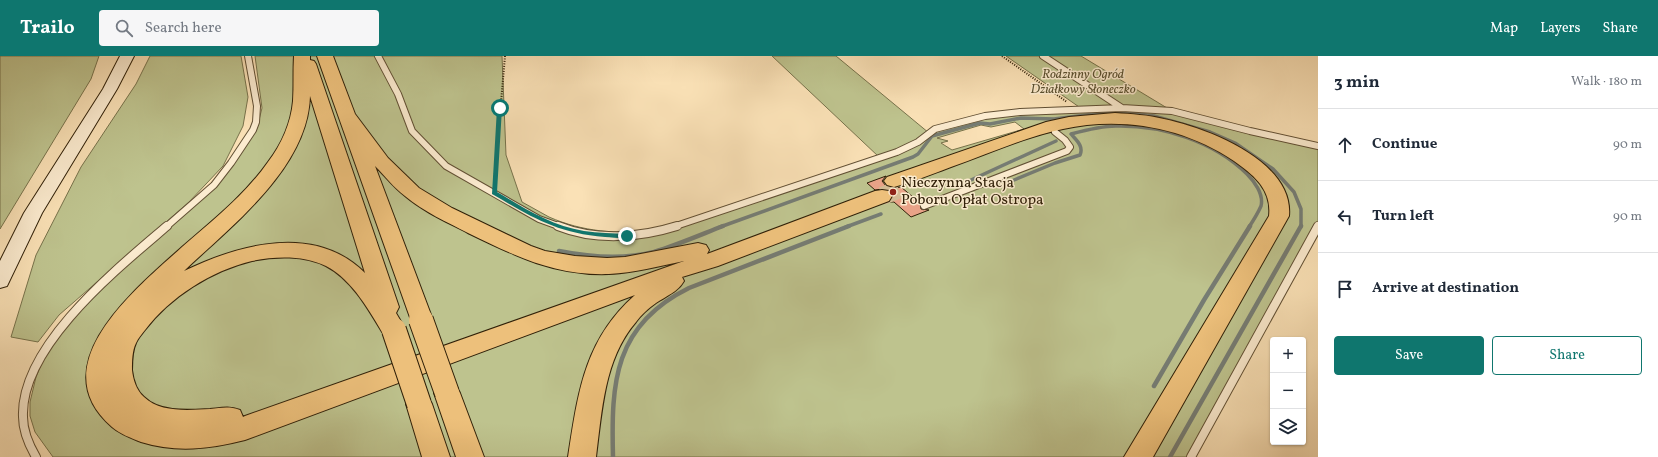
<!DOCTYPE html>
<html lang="en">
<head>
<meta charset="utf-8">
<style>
	body { margin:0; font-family:Vollkorn,serif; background:#f6f6f7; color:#1f2937 }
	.controls { position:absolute; right:12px; bottom:12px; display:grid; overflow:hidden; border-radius:4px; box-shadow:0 1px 3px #0004 }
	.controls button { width:36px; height:36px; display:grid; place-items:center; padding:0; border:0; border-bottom:1px solid #e0e1e3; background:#fff; color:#1f2937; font:20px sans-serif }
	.stop { position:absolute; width:12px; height:12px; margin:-9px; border:3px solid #0f766e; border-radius:50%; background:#fff }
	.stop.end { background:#0f766e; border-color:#fff; box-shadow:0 1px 4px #0008 }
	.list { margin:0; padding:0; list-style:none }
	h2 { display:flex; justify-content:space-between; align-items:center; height:52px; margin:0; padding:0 16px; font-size:17px }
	h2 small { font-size:13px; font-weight:400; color:#747a83 }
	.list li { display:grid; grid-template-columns:26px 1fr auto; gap:12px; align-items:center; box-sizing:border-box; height:72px; padding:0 16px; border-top:1px solid #e0e1e3 }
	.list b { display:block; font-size:15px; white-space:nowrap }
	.list em { font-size:13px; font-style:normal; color:#747a83 }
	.actions { display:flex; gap:8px; padding:12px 16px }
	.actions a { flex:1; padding:9px 0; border:1px solid #0f766e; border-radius:4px; text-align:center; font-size:14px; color:#0f766e }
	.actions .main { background:#0f766e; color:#fff }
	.icon { flex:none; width:22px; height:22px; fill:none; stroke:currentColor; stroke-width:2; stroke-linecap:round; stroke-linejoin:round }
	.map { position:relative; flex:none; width:1318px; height:401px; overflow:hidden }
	header { display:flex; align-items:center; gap:24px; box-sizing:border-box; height:56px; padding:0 20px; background:#0f766e; color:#fff }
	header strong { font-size:19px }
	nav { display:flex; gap:22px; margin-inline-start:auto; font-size:14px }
	.search { width:280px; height:36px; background:#f6f6f7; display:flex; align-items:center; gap:10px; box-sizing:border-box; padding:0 14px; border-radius:4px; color:#747a83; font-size:15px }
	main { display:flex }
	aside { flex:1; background:#fff }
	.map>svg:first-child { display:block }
</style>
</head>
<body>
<header>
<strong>Trailo</strong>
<div class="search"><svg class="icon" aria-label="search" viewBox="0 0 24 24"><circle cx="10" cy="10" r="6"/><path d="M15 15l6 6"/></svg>Search here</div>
<nav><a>Map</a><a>Layers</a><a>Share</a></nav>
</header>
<main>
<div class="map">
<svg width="1318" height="401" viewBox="0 0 1318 401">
	<rect width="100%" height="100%" fill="#fae1b6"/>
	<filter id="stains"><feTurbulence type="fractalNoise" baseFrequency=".005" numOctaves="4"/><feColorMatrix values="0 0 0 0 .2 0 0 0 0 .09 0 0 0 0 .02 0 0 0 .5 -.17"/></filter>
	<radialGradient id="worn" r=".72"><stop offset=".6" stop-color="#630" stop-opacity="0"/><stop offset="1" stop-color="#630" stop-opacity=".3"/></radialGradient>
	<path fill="#bec38e" stroke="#77724b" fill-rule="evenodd" d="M0 0H99L91 23 0 173Z
		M150 0H241L248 41 243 70 223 110 189 146 59 259 38 286 11 281 36 199 81 111 136 28Z
		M255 0H502L506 99 522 146C531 151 540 156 549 161 583 176 617 178 652 175L879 101 772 0H836L929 77 985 60 1082 53 1006 0H1081L1172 55 1318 90V170L1191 401H53L35 376 30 360V346L36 321 45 299 80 251 202 141 253 77 259 64 262 52ZM1015 66 1024 73 952 94 941 87 948 85 937 82 981 69 991 71Z"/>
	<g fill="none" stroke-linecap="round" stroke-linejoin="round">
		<path stroke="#767c73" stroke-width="3.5" d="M971 124 1056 85
			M1014 124 1055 107 1080 99C1084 90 1076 84 1071 78 1086 74 1101 70 1116 70 1162 69 1214 85 1247 118 1254 125 1264 138 1261 150 1258 157 1253 165 1249 171
			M720 171 913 101 918 98 932 80 980 67 990 68 1021 62 1054 63 1102 57H1131L1154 60 1210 76 1235 87 1273 113 1294 136 1301 153V171
			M846 171 881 158"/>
		<path stroke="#767c73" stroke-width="4.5" d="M559 195C589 201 623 204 654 196 677 189 700 179 723 170
			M1154 330 1204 244 1250 170
			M613 401C611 326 614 269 689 232L849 170
			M1170 401 1301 170"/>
	</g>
	<path fill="#e9a388" stroke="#302008" d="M886 120 882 125 886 130 894 132 901 131 920 147 921 153 929 154 911 161 894 146H890L893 141 890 134 882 133 875 134 867 127Z"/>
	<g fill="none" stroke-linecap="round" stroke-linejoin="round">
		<path stroke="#d2ba93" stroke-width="18" stroke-dasharray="18 9" stroke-linecap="butt" d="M882 140 903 132"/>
		<defs>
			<path id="service-far1" d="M378 0 398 38 412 75 446 110 539 163 561 171
				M1043 0 1122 52
				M924 150 1067 95 1070 91 1065 84 1055 76
				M166 171 214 129 231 107 253 74 256 66 257 50 248 0
				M673 171 897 96 918 86 935 73 985 60 1020 56 1122 52 1172 55 1250 75 1318 90
				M1317 171 1318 170"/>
			<path id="service" d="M558 170C595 185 639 182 677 170
				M36 401C29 389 23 375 23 361 20 290 118 212 167 170
				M1191 401 1318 170"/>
			<path id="secondary" d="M120 0H134L117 33 42 157 7 230 0 232V205L24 157 103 33Z"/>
			<path id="motorway" d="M294 0H310V4L314 5 316 8 399 251 396 257 406 274 403 281 394 283 385 281C370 256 353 224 326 210 304 199 275 200 252 205 211 215 170 241 145 274 142 278 138 282 136 287 132 295 132 305 132 314 133 323 136 334 144 341 160 357 189 354 210 353 221 352 229 350 240 354L243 361 245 360 684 205C659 210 634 217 609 218 555 220 515 200 468 177 447 166 424 156 405 140 394 132 385 120 375 110L433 264 429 270 421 273 413 270 317 0H333L355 58 388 102 419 132 452 152 531 190 545 195 575 200 607 202 625 201 698 187 706 189 709 194 707 198 875 135 882 134 889 135 892 140 889 145 718 210 682 221 684 225C678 236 666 240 656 247 649 252 641 259 636 266 604 303 602 355 596 401H568C578 337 584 284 635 239L245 384C210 393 176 397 141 386 131 382 120 378 112 371 40 309 137 232 182 191 212 165 245 139 268 106 281 89 291 67 293 45 294 30 293 15 294 0ZM310 40 365 217C315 167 240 188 184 215 232 169 308 112 310 40Z
				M1115 57C1132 58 1148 59 1164 63 1207 72 1294 105 1289 160L1153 401H1124L1269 160C1272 134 1254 119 1234 105 1184 71 1121 60 1063 73 1025 81 988 98 951 111 932 118 913 126 894 131L887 129 884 125 887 121 1046 66 1069 61Z
				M447 326 456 329 460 337 484 401H456L434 337 438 329Z
				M419 337 428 340 432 348 450 401H422L406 348 410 340Z"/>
		</defs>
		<use href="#service-far1" stroke="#625034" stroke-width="8"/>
		<use href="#service" stroke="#625034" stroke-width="10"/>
		<use href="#secondary" stroke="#302008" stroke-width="2"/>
		<use href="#motorway" stroke="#302008" stroke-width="2"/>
		<path stroke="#302008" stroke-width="2" stroke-dasharray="1 1.5" stroke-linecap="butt" d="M1002 0 1067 46
			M494 128 505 0"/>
		<use href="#service-far1" stroke="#fcecd0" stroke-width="6"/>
		<use href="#service" stroke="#fcecd0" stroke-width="8"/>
		<use href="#secondary" fill="#fcecd0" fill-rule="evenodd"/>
		<use href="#motorway" fill="#edc07b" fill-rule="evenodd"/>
		<defs>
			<path id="motorway-bridge" d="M421 264 447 337
				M394 274 419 348"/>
		</defs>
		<use href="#motorway-bridge" stroke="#302008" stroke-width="26" stroke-linecap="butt"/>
		<use href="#motorway-bridge" stroke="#edc07b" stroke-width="24"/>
	</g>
	<path fill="#0f766e" d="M500 51 502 52 497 136C524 152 551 170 584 175 598 177 613 177 627 178L630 180 629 182C621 183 612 181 605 181 556 177 532 161 492 138L497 52Z"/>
	<circle fill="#8f2418" stroke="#fcecd0" stroke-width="1.5" cx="893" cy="136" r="4"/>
	<g text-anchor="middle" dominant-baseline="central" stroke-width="3" stroke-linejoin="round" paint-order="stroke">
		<g font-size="13" font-style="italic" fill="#5b5130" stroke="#fcecd0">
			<text x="1083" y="19">Rodzinny Ogród<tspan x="1083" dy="15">Działkowy Słoneczko</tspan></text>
		</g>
		<g font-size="15" fill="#302008" stroke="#fcecd0" text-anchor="start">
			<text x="901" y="127">Nieczynna Stacja<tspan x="901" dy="17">Poboru Opłat Ostropa</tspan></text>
		</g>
	</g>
	<rect width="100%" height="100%" filter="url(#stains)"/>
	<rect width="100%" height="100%" fill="url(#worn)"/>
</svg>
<div class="controls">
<button>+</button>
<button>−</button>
<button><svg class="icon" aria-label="layers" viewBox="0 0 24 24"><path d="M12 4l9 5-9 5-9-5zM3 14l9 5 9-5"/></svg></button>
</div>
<div class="stop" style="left:500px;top:52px"></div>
<div class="stop end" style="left:627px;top:180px"></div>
</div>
<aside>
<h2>3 min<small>Walk · 180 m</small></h2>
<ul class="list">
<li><svg class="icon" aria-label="ahead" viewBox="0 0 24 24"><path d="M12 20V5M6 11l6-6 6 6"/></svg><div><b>Continue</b></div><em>90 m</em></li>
<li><svg class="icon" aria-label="left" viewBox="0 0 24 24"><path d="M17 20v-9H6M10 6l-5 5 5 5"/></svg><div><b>Turn left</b></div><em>90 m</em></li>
<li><svg class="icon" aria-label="arrive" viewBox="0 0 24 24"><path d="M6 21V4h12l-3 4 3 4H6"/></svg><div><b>Arrive at destination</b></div></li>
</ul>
<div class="actions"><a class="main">Save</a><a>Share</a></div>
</aside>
</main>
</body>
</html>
